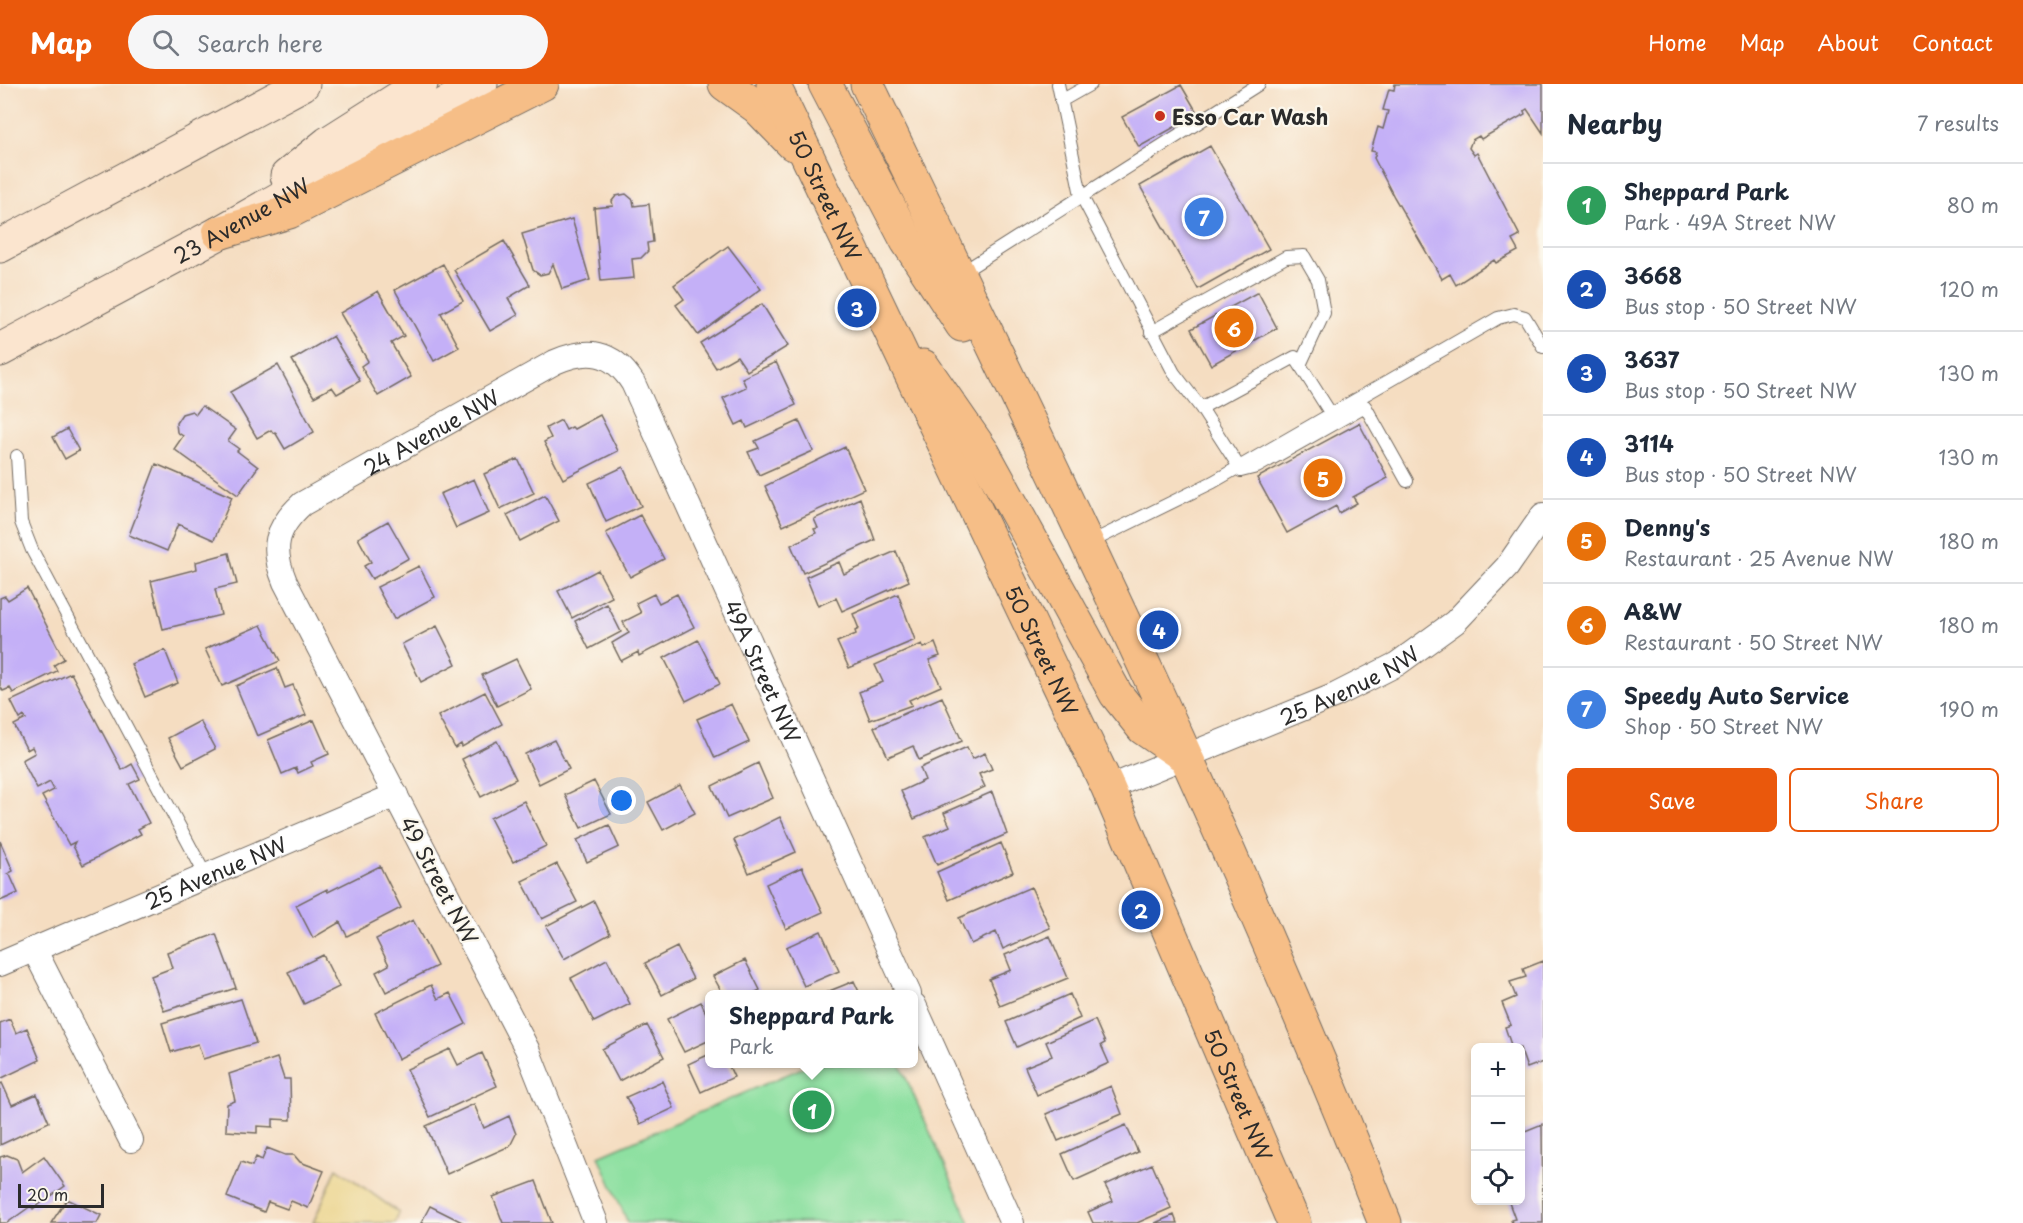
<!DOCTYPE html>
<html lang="en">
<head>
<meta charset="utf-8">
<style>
	body { margin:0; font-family:"Playpen Sans",sans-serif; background:#f6f6f7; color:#1f2937 }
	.controls { position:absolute; right:18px; bottom:18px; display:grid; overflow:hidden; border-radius:9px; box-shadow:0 3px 9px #0003 }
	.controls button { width:54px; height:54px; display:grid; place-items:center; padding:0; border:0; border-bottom:2px solid #e0e1e3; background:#fff; color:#1f2937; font:30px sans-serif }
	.scale { position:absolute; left:18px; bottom:15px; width:86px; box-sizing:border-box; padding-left:6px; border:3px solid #2b2b2b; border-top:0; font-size:16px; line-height:21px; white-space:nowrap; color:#2b2b2b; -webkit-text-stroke:4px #fbf7ec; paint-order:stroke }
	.you { position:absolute; left:622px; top:717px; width:21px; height:21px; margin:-15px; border:4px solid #fff; border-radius:50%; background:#1a73e8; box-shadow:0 0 0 9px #1a73e833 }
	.badge { display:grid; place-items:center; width:39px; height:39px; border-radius:50%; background:#ea580c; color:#fff; font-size:20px; font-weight:700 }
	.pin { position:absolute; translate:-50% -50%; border:3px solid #fff; box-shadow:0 2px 6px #0006 }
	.popup { position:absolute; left:705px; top:906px; width:213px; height:78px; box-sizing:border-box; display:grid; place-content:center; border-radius:9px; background:#fff; filter:drop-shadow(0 2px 4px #0005); font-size:20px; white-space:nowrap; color:#747a83 }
	.popup b { font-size:22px; color:#1f2937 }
	.popup::after { content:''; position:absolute; left:50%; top:100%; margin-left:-12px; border:12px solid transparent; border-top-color:#fff }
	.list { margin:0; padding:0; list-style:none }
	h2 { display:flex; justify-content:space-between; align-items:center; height:78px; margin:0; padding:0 24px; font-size:26px }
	h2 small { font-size:20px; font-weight:400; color:#747a83 }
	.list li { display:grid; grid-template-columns:39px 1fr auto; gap:18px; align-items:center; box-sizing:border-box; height:84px; padding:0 24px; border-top:2px solid #e0e1e3 }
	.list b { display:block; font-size:22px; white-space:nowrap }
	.list p { margin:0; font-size:20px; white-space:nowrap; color:#747a83 }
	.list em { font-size:20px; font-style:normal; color:#747a83 }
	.actions { display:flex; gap:12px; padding:18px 24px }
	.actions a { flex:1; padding:14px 0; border:2px solid #ea580c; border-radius:9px; text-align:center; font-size:21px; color:#ea580c }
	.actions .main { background:#ea580c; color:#fff }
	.icon { flex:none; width:33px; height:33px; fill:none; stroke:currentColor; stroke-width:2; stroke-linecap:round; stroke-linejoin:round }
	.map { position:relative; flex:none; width:1543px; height:1139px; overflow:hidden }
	header { display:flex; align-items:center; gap:36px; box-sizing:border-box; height:84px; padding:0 30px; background:#ea580c; color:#fff }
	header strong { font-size:28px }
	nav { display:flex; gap:33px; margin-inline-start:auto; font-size:21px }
	.search { width:420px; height:54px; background:#f6f6f7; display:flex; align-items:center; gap:15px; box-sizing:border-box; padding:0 21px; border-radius:33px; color:#747a83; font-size:22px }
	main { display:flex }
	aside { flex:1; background:#fff }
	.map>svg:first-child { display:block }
</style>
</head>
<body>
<header>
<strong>Map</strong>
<div class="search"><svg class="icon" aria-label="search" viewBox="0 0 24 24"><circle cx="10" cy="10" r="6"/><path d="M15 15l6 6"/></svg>Search here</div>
<nav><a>Home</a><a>Map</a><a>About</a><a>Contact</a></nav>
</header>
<main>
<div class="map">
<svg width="1543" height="1139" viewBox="0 0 1543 1139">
	<rect width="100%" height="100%" fill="#fbf7ec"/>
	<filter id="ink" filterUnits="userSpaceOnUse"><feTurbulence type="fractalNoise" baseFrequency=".0167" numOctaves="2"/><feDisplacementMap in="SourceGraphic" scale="12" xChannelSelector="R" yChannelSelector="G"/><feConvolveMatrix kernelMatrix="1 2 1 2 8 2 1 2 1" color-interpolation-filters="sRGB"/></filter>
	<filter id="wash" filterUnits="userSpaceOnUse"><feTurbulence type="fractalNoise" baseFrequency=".008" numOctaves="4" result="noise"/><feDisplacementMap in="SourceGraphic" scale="24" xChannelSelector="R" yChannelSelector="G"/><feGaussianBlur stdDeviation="1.35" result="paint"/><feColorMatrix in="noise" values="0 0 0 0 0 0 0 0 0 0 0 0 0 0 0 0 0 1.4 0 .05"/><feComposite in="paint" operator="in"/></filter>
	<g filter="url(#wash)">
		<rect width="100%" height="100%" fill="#f5ddc1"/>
		<path fill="#8ee0a1" stroke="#5c8666" stroke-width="1.5" d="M811 980H900L970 1139H628L599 1072Z"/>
		<path fill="#eeda9e" stroke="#8c8264" stroke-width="1.5" d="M337 1084 399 1129 395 1139H313Z"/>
		<g id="blocks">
			<path fill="#c4b0f7" d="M1395 0H1543V49L1527 25 1524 27 1525 30 1481 55 1479 52 1472 56 1469 64 1474 71 1477 69 1520 152 1512 156 1518 167 1496 179 1494 176 1456 201 1450 190 1442 195 1394 113 1374 74 1376 68 1371 67 1378 43 1383 45 1388 27 1383 26 1389 5 1394 6Z
				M1181 1 1198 30 1139 63 1122 33Z
				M1210 62 1269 165 1198 205 1140 102Z
				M626 110 633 116 634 122 649 120 653 158 647 159 648 167 641 174 632 175 634 194 601 197 594 124 613 122 612 117 616 112Z
				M572 135 590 196 562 205 553 180 548 189 540 191 533 186 522 150Z
				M504 157 530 201 508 214 518 231 490 247 454 186Z
				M728 162 761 205 698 251 676 221 684 215 674 201Z
				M443 180 463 217 441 229 459 263 434 277 395 206Z
				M378 207 404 252 391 259 411 293 378 312 361 282 368 277 340 229Z
				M1258 208 1277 244 1211 281 1191 245Z
				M762 220 788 262 747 287 737 272 716 284 700 259Z
				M333 252 360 297 337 310 332 303 314 313 292 276Z
				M776 278 796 321 747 344 744 337 736 341 723 314 746 303 742 294Z
				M278 281 314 348 285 365 275 348 273 349 271 346 257 354 230 308Z
				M202 322 236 346 228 357 239 365 237 367 258 383 238 411 174 365 183 352 177 348 176 339 182 330 192 327 196 330Z
				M600 331 618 367 563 395 544 358 551 354 546 344 561 336 566 346 572 343 574 345Z
				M799 337 813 367 759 391 748 368 759 364 755 357Z
				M1359 339 1388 394 1353 413 1357 419 1339 429 1336 422 1287 449 1257 394Z
				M67 345 79 367 65 375 53 353Z
				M845 363 864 405 783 442 765 402Z
				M518 375 534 409 500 425 484 390Z
				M156 380 232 413 214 456 178 440 167 467 129 451Z
				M623 383 641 422 606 438 589 399Z
				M474 395 489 429 456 444 440 410Z
				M545 411 559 437 520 457 507 431Z
				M860 414 875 456 803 489 791 461 816 449 814 445 818 444 814 435Z
				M640 431 664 475 630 493 606 449Z
				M388 437 409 474 372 495 364 482 371 478 358 454Z
				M896 467 909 497 842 527 836 514 818 522 806 493 839 478 844 490Z
				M229 469 237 500 215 505 221 531 163 545 151 497 197 485 196 478Z
				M419 482 435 513 394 535 377 503Z
				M598 486 612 513 572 534 558 507Z
				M27 504 64 575 54 581 57 587 13 609 10 604 3 607 0 602V514L5 512 8 516Z
				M654 510 659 519 677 510 694 543 639 572 638 568 621 577 612 559 629 549 623 538 641 529 636 519Z
				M898 510 915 556 849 584 837 558 856 550 855 547 859 545 853 530Z
				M607 520 621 548 589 565 575 537Z
				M261 541 280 577 222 602 205 565Z
				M437 542 456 580 421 598 402 560Z
				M698 556 720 600 686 617 664 574Z
				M935 559 940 572 929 576 941 602 909 616 912 621 870 636 859 608 883 598 875 581 922 560 924 564Z
				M165 566 178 599 145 613 131 580Z
				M516 575 531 605 497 622 482 591Z
				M277 584 285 604 293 601 306 631 257 652 236 602Z
				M71 589 122 686 132 680 140 695 129 700 149 739 138 745 141 750 83 781 73 762 75 758 69 761 42 712 54 706 50 698 37 705 22 676 35 669 32 663 27 666 14 641 26 635 24 632 20 635 11 617Z
				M485 608 502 640 462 663 461 660 455 664 438 632Z
				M942 613 962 657 919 676 913 662 888 673 874 643Z
				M731 620 749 658 715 674 697 635Z
				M314 636 329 670 311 678 313 682 298 689 296 684 282 690 268 656Z
				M200 637 215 665 183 682 168 654Z
				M554 656 569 685 539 700 525 670Z
				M497 657 516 695 481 713 462 675Z
				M967 663 972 675 985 669 992 685 979 690 985 703 914 735 901 707 925 696 920 684Z
				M758 679 773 714 727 734 712 702Z
				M594 697 611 730 581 744 565 711Z
				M680 701 695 729 663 746 648 718Z
				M992 708 1007 750 937 781 925 753 950 742 944 729Z
				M524 717 546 762 513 778 490 734Z
				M780 733 796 768 749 789 734 756Z
				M609 741 619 763 587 778 577 756Z
				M0 757 13 787 7 790 10 791 18 809 0 817Z
				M1001 759 1013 788 949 816 937 788Z
				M557 780 577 818 542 835 522 797Z
				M380 782 401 824 347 852 340 838 313 854 296 821 327 805 328 808Z
				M802 783 823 828 786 845 766 800Z
				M1031 803 1050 844 1003 865 996 848 971 860 959 834Z
				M594 817 610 850 564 875 546 842Z
				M413 836 437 882 386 908 376 888 389 881 376 855Z
				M821 847 839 887 804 902 786 863Z
				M216 850 236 904 164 927 151 892 172 884 167 868Z
				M1050 852 1068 894 1000 922 989 895 1011 886 1005 871Z
				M677 863 693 895 662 911 645 879Z
				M323 871 339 903 304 920 288 888Z
				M607 875 630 920 594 938 571 894Z
				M745 876 760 906 752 910H723L713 892Z
				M1543 877V978L1527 984 1520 964H1512L1505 943 1511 941 1502 919 1516 913 1510 898 1526 893 1523 885Z
				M854 897 860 910H822Z
				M431 901 438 915 450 909 466 940 398 975 375 929Z
				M1070 910 1080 934 1017 963 1006 938Z
				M241 915 256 959 203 975 198 960 171 968 162 939Z
				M701 918 710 938V956L684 968 667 935Z
				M10 935 16 949 27 944 40 976 0 995V939Z
				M1095 936 1105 959 1101 961 1109 979 1037 1011 1025 983 1052 972 1046 958Z
				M647 941 664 973 619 997 602 965Z
				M450 965 458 981 482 969 497 1002 430 1033 407 985Z
				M710 970V980H728L734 993 701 1008 688 980Z
				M277 974 284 995H290L291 1036 273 1035V1043L257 1042V1049L226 1047 227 1020 235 1017 229 990Z
				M662 997 674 1024 640 1040 626 1013Z
				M2 999 12 1021 37 1010 49 1038 0 1061V1000Z
				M1111 1002 1122 1030 1058 1057 1046 1030Z
				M474 1020 484 1044 509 1032 516 1050 510 1062 447 1090 426 1042Z
				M1542 1040 1543 1139H1512L1511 1136 1515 1135 1508 1116H1520V1049Z
				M1126 1041 1138 1068 1074 1097 1062 1070Z
				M267 1064 285 1071H294L300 1078 324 1087 308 1124 291 1117 287 1125 268 1118 264 1128 227 1113 241 1078 252 1082 256 1073 262 1076Z
				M7 1071 17 1075 22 1088 44 1072 65 1102 33 1125 31 1122 7 1139H0V1073Z
				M1152 1080 1171 1124 1137 1139H1093L1088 1128 1113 1117 1105 1101Z
				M536 1097 552 1139H503L493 1113Z
				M67 1115 101 1131 97 1139H51Z
				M430 1122 464 1139H421Z
				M1174 1131 1177 1139H1155Z"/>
		</g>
	</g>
	<g filter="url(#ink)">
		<use href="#blocks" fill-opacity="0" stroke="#726960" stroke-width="1.5"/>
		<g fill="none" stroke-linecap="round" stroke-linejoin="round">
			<defs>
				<path id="service" d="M1058 0 1081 111 1174 289 1201 324
					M1061 17 1091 0
					M961 189 1259 0
					M1151 248 1286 173 1304 172 1318 196 1324 229 1300 281
					M17 372 21 438 32 466 206 792
					M1239 383 1201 324 1295 273 1331 330
					M1241 387 1257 383 1365 322 1407 397
					M1089 459 1213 398 1498 234 1514 230 1525 233 1543 263"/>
				<g id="minor">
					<path id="s1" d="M1108 704 1336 611 1397 580 1455 538 1507 483 1543 431"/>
					<path d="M34 865 131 1056"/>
					<path id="s2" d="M0 880 396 711"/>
					<path d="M914 921 1012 1139"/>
					<path id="s3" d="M596 1139 527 965 285 498C271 464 275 445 302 420L555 278C588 264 612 266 633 299L909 910"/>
				</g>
				<g id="secondary">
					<path d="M287 92 328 59 421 0"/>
					<path d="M0 162 303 0"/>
					<path id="s4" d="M0 266 219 149 481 0"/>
				</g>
				<g id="primary">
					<path d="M725 0 757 23 793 60"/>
					<path id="s5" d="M773 0 1108 704 1294 1139"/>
					<path d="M825 0 907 157 962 241"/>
					<path d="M867 0C1048 375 1232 751 1385 1139"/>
					<path d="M219 149 289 128 542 0"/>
					<path d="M923 282 984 370 1116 610 1143 644 1184 672"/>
				</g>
			</defs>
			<use href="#service" stroke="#726960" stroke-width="14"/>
			<use href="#minor" stroke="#726960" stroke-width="26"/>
			<use href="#secondary" stroke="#726960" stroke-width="35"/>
			<use href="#primary" stroke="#726960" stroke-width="35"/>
			<use href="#service" stroke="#fff" stroke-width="12"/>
			<use href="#minor" stroke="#fff" stroke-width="24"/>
			<use href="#secondary" stroke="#fbe5cf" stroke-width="33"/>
			<use href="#primary" stroke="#f6be87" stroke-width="33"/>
		</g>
	</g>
	<circle fill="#c8321e" stroke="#fbf7ec" stroke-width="2" cx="1160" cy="32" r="6"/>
	<g text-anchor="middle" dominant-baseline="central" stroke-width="4.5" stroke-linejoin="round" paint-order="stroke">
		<g font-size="21" font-weight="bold" fill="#2b2b2b" stroke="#fbf7ec" text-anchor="start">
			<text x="1172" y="32">Esso Car Wash</text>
		</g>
		<g font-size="21" fill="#2b2b2b" stroke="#fbf7ec">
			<text stroke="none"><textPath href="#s5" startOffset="123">50 Street NW</textPath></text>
			<text stroke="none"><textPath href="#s4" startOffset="274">23 Avenue NW</textPath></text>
			<text stroke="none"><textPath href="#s3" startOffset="948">24 Avenue NW</textPath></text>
			<text stroke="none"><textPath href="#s5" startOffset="627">50 Street NW</textPath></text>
			<text stroke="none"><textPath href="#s3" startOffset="1497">49A Street NW</textPath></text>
			<text stroke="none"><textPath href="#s1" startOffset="262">25 Avenue NW</textPath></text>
			<text stroke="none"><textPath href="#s2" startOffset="234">25 Avenue NW</textPath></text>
			<text transform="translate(440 796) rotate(62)">49 Street NW</text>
			<text stroke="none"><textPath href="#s5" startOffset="1113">50 Street NW</textPath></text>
		</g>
	</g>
</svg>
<div class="controls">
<button>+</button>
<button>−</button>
<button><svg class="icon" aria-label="locate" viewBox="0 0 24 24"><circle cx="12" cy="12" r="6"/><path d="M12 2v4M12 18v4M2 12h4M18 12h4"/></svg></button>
</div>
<div class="scale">20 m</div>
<div class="you"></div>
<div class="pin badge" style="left:812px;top:1026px;background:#2e9e5b">1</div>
<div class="popup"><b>Sheppard Park</b>Park</div>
<div class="pin badge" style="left:1141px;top:826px;background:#1a4fb4">2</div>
<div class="pin badge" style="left:857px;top:224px;background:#1a4fb4">3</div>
<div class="pin badge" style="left:1159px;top:546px;background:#1a4fb4">4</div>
<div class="pin badge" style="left:1323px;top:394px;background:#e8710a">5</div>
<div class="pin badge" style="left:1234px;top:244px;background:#e8710a">6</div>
<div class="pin badge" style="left:1204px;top:133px;background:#3f7fe0">7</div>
</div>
<aside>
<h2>Nearby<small>7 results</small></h2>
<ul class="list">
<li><span class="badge" style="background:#2e9e5b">1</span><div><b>Sheppard Park</b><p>Park · 49A Street NW</p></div><em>80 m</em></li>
<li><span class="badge" style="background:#1a4fb4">2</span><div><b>3668</b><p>Bus stop · 50 Street NW</p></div><em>120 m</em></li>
<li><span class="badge" style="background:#1a4fb4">3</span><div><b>3637</b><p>Bus stop · 50 Street NW</p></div><em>130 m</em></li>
<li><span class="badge" style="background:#1a4fb4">4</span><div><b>3114</b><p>Bus stop · 50 Street NW</p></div><em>130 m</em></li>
<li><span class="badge" style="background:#e8710a">5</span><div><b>Denny's</b><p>Restaurant · 25 Avenue NW</p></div><em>180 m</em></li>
<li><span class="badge" style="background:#e8710a">6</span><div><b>A&amp;W</b><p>Restaurant · 50 Street NW</p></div><em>180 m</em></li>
<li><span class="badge" style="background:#3f7fe0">7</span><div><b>Speedy Auto Service</b><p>Shop · 50 Street NW</p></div><em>190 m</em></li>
</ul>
<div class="actions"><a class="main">Save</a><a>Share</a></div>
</aside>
</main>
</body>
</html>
